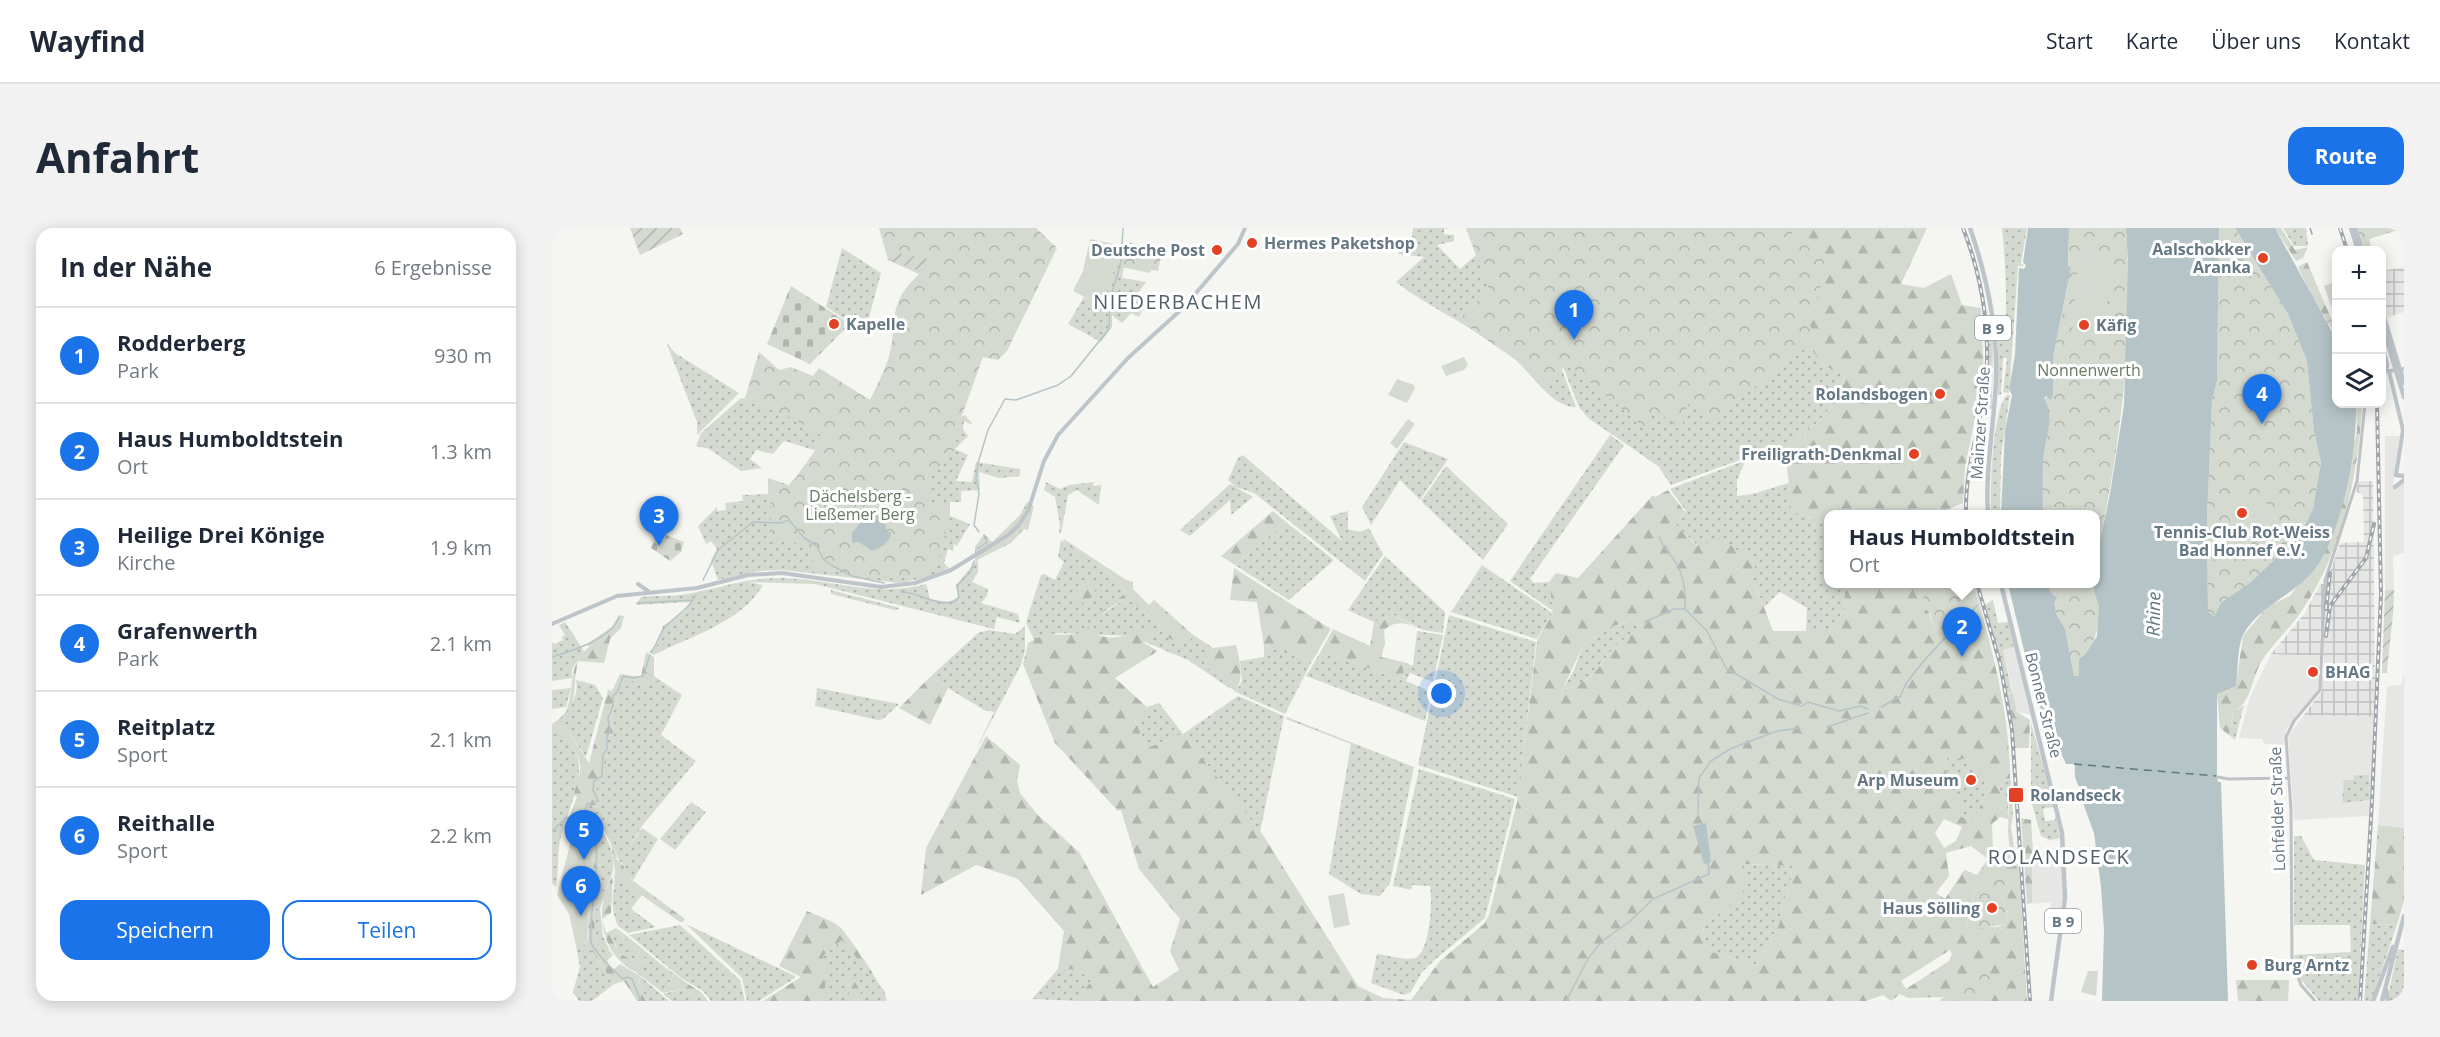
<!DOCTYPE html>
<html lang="de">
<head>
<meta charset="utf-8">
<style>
	body { margin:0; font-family:"Open Sans",sans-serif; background:#f2f2f3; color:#1f2937 }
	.controls { position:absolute; right:18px; top:18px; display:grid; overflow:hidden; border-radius:12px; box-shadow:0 3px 15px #0003 }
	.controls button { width:54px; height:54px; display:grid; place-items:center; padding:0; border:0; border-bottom:2px solid #e0e1e3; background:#fff; color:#1f2937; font:30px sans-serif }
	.you { position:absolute; left:890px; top:466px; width:21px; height:21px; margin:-15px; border:4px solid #fff; border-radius:50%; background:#1a73e8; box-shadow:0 0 0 9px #1a73e833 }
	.badge { display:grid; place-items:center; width:39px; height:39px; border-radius:50%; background:#1a73e8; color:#fff; font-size:20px; font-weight:700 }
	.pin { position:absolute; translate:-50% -50px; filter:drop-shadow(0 2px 3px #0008) }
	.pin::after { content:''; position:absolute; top:32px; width:21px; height:18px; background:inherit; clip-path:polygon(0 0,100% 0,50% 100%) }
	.popup { position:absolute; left:1272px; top:282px; width:276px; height:78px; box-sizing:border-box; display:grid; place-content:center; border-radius:12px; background:#fff; filter:drop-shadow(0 2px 4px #0005); font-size:20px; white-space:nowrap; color:#747a83 }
	.popup b { font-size:22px; color:#1f2937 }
	.popup::after { content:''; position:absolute; left:50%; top:100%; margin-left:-12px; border:12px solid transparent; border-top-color:#fff }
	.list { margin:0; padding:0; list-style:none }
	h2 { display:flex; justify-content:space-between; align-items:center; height:78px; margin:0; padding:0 24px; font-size:26px }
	h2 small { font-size:20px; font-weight:400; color:#747a83 }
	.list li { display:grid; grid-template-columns:39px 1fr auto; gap:18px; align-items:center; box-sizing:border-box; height:96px; padding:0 24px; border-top:2px solid #e0e1e3 }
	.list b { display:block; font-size:22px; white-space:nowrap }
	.list p { margin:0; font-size:20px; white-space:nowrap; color:#747a83 }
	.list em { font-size:20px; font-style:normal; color:#747a83 }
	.actions { display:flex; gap:12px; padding:18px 24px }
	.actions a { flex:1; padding:14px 0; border:2px solid #1a73e8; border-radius:18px; text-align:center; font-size:21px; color:#1a73e8 }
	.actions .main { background:#1a73e8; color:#fff }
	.icon { flex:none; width:33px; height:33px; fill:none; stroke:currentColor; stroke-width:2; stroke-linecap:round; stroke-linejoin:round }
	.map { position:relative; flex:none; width:1852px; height:773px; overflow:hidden; border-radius:18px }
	header { display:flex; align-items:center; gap:36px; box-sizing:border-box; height:84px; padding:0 30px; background:#fff; border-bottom:2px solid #e0e1e3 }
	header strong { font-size:28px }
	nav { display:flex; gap:33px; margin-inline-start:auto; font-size:21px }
	.intro { display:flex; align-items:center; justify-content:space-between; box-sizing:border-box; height:144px; padding:0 36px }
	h1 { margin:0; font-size:42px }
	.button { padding:15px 27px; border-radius:18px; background:#1a73e8; color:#fff; font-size:21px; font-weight:700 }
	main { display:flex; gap:36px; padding:0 36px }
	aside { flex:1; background:#fff; border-radius:18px; box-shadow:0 3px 15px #0003 }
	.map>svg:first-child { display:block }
</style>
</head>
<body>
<header>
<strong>Wayfind</strong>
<nav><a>Start</a><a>Karte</a><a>Über uns</a><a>Kontakt</a></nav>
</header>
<div class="intro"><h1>Anfahrt</h1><a class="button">Route</a></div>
<main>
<aside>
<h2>In der Nähe<small>6 Ergebnisse</small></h2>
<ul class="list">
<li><span class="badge">1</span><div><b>Rodderberg</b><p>Park</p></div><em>930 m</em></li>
<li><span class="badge">2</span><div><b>Haus Humboldtstein</b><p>Ort</p></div><em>1.3 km</em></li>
<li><span class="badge">3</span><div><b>Heilige Drei Könige</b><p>Kirche</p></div><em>1.9 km</em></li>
<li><span class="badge">4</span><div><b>Grafenwerth</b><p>Park</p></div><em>2.1 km</em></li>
<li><span class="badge">5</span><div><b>Reitplatz</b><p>Sport</p></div><em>2.1 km</em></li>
<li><span class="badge">6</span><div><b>Reithalle</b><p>Sport</p></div><em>2.2 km</em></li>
</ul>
<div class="actions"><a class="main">Speichern</a><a>Teilen</a></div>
</aside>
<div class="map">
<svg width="1852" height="773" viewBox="0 0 1852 773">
	<defs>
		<pattern id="industrial-grid" width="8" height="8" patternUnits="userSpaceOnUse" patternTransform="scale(1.5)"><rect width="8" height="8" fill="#e6e6e5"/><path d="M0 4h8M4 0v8" fill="none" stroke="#bebfbf"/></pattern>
		<pattern id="grass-dots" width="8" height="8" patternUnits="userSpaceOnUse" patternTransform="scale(1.5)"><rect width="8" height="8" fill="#d5dad0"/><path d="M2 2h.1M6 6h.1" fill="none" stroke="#b0b6ae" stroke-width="1.8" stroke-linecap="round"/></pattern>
		<pattern id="forest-firs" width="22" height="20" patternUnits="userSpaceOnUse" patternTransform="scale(1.5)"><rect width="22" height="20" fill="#d5dad0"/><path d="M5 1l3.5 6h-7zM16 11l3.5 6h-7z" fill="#b0b6ae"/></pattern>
		<pattern id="cemetery-stones" width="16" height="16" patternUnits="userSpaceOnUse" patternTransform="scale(1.5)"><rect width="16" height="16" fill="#d5dad0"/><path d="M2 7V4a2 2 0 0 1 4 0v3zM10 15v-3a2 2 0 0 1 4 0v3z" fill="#b0b6ae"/></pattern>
		<pattern id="park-crowns" width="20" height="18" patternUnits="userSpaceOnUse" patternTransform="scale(1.5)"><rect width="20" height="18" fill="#d5dad0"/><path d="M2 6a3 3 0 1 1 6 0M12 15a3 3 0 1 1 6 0" fill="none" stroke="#b0b6ae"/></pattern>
		<pattern id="garden-furrows" width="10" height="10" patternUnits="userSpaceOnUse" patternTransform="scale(1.5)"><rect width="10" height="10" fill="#d5dad0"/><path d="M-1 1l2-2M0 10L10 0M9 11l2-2" fill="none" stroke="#b0b6ae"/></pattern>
	</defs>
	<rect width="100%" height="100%" fill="#f5f5f1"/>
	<path fill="#e6e6e5" d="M1833 208H1848L1841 257 1852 255V325L1841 328 1842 362H1833Z
		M1463 419 1479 487 1465 484 1451 421Z
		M1719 426 1768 428 1767 462 1734 502 1732 517 1712 516 1710 511 1687 510 1698 469Z
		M1851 447H1852V600L1826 597 1835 458 1850 457Z
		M1752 487 1821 489 1818 588 1742 592 1736 508Z
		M1484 624 1510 627 1511 668 1508 692 1498 691 1499 674 1480 676V644Z"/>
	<path fill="url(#industrial-grid)" d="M1852 39V84L1834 90 1830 75V43Z
		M1807 253H1821L1823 455 1821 489 1752 487 1770 463 1772 428 1719 426 1753 385 1768 356H1774L1788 315 1812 314 1811 267 1804 264Z"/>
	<path fill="url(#grass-dots)" d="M861 0H898L892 1V6L902 7V13L885 17 908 41 924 27 914 0 1002 121 1024 179C1000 180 980 146 964 132 927 101 882 83 844 54L872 29 846 26 847 15 859 16Z
		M1450 0H1475L1469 35 1472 38H1466L1457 165 1451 164 1455 130H1451L1449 167H1446V113L1453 112C1455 74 1454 38 1450 0Z
		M1731 0H1754L1756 18H1742Z
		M571 14 590 17 589 21 575 19 570 50 594 54 585 67 595 73 587 89 579 85 570 95 560 87V99L549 114 516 96 532 69 546 76 558 58 567 17Z
		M290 20 329 45 313 104 274 79Z
		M1242 50 1257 119 1272 137 1293 148C1280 187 1264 196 1233 221L1221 220 1119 257 1106 238 1036 190 1027 179 1001 114Z
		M1436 113H1441L1440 181H1431L1436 150Z
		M114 114 123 125 187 165 145 207V194Z
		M1455 167H1458L1449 228 1448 286H1439C1438 265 1440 181 1455 167Z
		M189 170 364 217 413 187 421 197 412 193 411 201 416 208 403 221 416 227 404 253 420 254 424 234 468 241V248L447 250 427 244 428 262 409 263V274H398V288L418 296 405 318 402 316 401 323 396 321 392 335 397 340 376 349 348 355 230 342 207 343 166 352 159 332 165 321 159 313 154 316 146 298 165 279V283L174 282 173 275 191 273 190 267 216 266V250L237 257 241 252 269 262 292 243 262 222 232 213 221 226 204 222 198 231 210 240 189 243 157 221 144 218 149 205Z
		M1058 207 1072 217 978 351 982 355 997 354 1001 383 958 353Z
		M852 214 896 231 868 272 848 252 819 297 810 279Z
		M691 227 790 313 778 288 796 283V301L808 304 817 300 831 326 813 353 702 265 684 259 676 252 686 230Z
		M1194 232 1185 252V268C1201 268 1220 259 1237 255L1240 283 1276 296V356H1292L1294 379 1277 403H1254L1255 380 1228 364 1212 379 1200 348 1146 318 1124 297 1134 283 1118 261Z
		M894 238 956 296 931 332 869 273Z
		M494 254 508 261 517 257 542 254 541 258 549 257 547 277 525 262 516 267 509 306 507 305 508 297 503 269 492 262Z
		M678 256 701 269 679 287 678 272 638 308 628 302Z
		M734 294 782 332 737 372 683 337Z
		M509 312 556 345 575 364 548 387 575 370 605 395 615 409 623 412H638L640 406 661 420 652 437 679 458V461L636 432 593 414 601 405 580 408 506 405 482 412 474 394 489 347 492 346 503 352 512 334 506 329Z
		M833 328 893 384 891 405 871 402 842 387 822 394 796 382Z
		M426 331V344L420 354 436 361 435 368 429 375 466 386 468 395 445 389 442 401 263 356 196 354 211 357C189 395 138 408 102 427L97 424 105 417 111 398C120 392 135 386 138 374L84 377 89 369C104 367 120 369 135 366 166 361 197 349 229 350 281 351 321 370 374 356L378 371 397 374 406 369 404 357Z
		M930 337 1000 385 985 411 899 384Z
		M279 362 348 380 343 382 279 366Z
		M1441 372 1446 395 1456 394 1462 419 1451 422 1460 465H1455L1432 377Z
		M897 387 984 414 966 569 866 537Z
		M1082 392 1087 401C1081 406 1073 410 1067 415 1044 437 1045 453 1010 462L1022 442 1031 418 1055 400Z
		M13 394 32 423 20 441V450L0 453V414L2 416 11 412 10 409 13 407 7 397Z
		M473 398V422L469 437 423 524 442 484 432 482 378 449 426 405 437 402 463 406Z
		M865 403 891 407 881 454 858 445 854 453 879 464 873 493 754 448 769 423 852 453 851 434 861 438Z
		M712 418 760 433 733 486 684 464 690 452 688 433 712 429Z
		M100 450 130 467 109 507 144 533 90 598 68 635 52 597 50 598 35 584 38 577 50 572 44 561 54 535 56 509 61 504 59 490 71 452Z
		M24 452 43 457 51 470 34 529 13 499 1 497C14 487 28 469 24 452Z
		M19 460 14 479 0 481V462Z
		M265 460 347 476 331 491 326 492 263 478Z
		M686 468 732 488 708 604 631 506 595 520 583 493 595 479 607 475 631 506Z
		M1692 477 1683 512 1677 507 1681 485Z
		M735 489 862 539 838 655 828 668 809 666 777 646 799 516 734 491Z
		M1479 495 1503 581 1500 579 1491 581 1493 593 1503 592 1504 588 1508 610 1498 612 1489 608 1480 576 1485 565 1479 558Z
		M5 504C49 530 15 577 8 613 5 628 7 644 4 659L0 655V505Z
		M1395 528 1420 532 1437 559 1422 591 1409 589 1394 560Z
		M867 541 963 571 933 690 885 730 870 744 859 764 852 767 819 755 825 726C836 727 853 733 863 730 878 725 881 671 878 658L860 657 859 662 841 658Z
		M1802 547H1817L1818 572 1790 575 1792 552H1801Z
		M1459 552 1461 587 1459 599 1463 627 1459 635 1456 604 1457 571 1452 570 1443 553Z
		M139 574 154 584 123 622 108 611Z
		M34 586C50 601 63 617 61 641 61 648 55 656 54 663L48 664V622Z
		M90 600 106 611 81 652 76 649 69 632Z
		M1742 608H1749L1762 632 1813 637 1806 773H1767L1746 748 1742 727 1799 724 1798 697H1742Z
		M1189 636 1240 638 1239 659 1231 672 1227 697 1203 738 1154 722 1151 697C1175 678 1201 671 1189 636Z
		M65 649 90 667 79 681 104 699 76 705 66 698C58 681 60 663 65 649Z
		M41 680 48 681 51 708 58 723 50 726 44 713Z
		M134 696 243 748V750L207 773H195L190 750Z
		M1818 696 1845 697 1819 773H1812Z
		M128 697 188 752 193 773H159L151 763 129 750 77 707Z
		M65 704 71 708V711L73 709 87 725 80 732 67 725 60 708Z
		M291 711 332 762 335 773H262L270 729Z
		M23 713H35L32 716 41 724 62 756 40 773H27L21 764 28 739Z
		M1846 721 1852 722V773H1838L1836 768Z
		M94 727 99 728 121 748 111 765 84 744 91 736 90 730Z
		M506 741 526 742 540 752 524 773 480 771Z
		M88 748 117 773H95L87 754Z
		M131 761 144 770 149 764 156 773H120L111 766Z"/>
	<path fill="url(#forest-firs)" fill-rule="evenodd" d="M1208 0H1375L1349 56 1372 60 1399 46 1410 77 1429 80 1432 148 1413 239 1411 275 1385 286H1276V296L1240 283 1233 221C1264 196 1280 187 1293 149L1272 137 1257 119 1251 90Z
		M1723 0H1729L1743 22 1756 19 1751 30 1744 33Z
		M1755 34 1782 97 1780 101 1761 71 1746 39Z
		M1784 53V91L1772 58Z
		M1804 176H1809L1810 182C1805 252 1790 322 1751 381 1740 399 1723 413 1711 431 1698 451 1702 471 1681 485L1677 507 1668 500 1665 466 1684 457 1691 408 1716 378 1738 368 1779 309 1805 203Z
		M1116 262 1133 284 1124 297 1145 318 1168 310 1204 335 1200 348 1221 403H1277L1294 379 1292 356H1370C1372 375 1377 384 1383 402L1419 377 1427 374C1443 434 1458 489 1458 552L1443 554 1452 570 1456 571V591L1448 589 1440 596 1441 623 1457 622 1458 637 1467 636 1475 773H1387L1392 769 1356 770 1348 766 1339 773 1331 767 1314 773H524L540 752 526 742 506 741 512 703 466 651 424 637 369 667 374 620 434 508 468 537 465 553 468 565 485 586 527 624 601 759 627 742 618 723 628 691 587 641 569 582 566 583 503 515 471 436 476 415 491 407 530 406 536 399C549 417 580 408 596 399L601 405 592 415 606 423 563 450 595 479 583 493 595 520 631 506 711 607 806 758 831 770 859 772 888 733 932 696 937 687 965 574 985 413 1001 383 997 354 1004 345 1026 350 1101 267 1103 269ZM1082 392 1087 401C1080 406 1073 410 1067 415 1045 437 1045 453 1010 462L1031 418 1055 400ZM1395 529 1420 532 1437 559 1422 591 1409 589 1408 564 1394 559ZM1392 591 1410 599 1404 613 1392 620 1383 605ZM1419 618 1436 631 1425 647 1413 642 1410 645 1393 671 1384 665 1397 648 1394 625ZM1190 636 1240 638 1239 659 1231 672 1227 697 1203 738 1154 722 1151 697C1180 674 1200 676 1190 636ZM1430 651 1456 683 1454 696 1445 699H1414L1425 652ZM1398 722 1400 726 1397 733 1354 761 1349 753Z
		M475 274 482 278 476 302 472 301 459 315 423 333V319L432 306 440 314 468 287Z
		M721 283 734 294 683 337 669 328Z
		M512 311 574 352 581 354V361L597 377 602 372 640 406 638 412 629 416 615 409 605 395 575 370 547 386 575 364 556 345 511 314Z
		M682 340 779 401 760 433 712 418 705 374 678 372Z
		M537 354 545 366 536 371 535 379 528 372 521 370Z
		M67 387 72 388 69 400 58 411 52 435 26 433C19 463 30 473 2 497L13 499 37 535 56 462 60 463 68 446 89 449 94 424 102 429V448L130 467 100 450 94 455 71 452 59 490 61 505 56 509 53 548 44 561 50 572 47 577H38L34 586 48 622V663H54L48 681H41L44 713 50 725 58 723 61 727 55 733 61 742 68 736 88 748 87 754 95 773H85L72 753 62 756 41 724 32 718 36 711 37 678 41 668 42 611 27 591H16L25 569 22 567C24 557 30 544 28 534 25 522 13 504 0 505V496C4 493 12 488 14 483 24 459 14 438 37 419L35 416 60 399Z
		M842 387 865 400C853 394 842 393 832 402L833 416 829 429 851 434 852 453 769 423 781 401 818 418 822 394Z
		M684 417C688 434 692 447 684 464L652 437 661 420Z
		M378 449 396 460 378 497 347 480Z
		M1461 465 1465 484 1478 492 1477 520H1463L1455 466Z
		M1469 590 1479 592 1481 624H1483L1480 643V675L1475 676Z
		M52 596 61 614 65 632 71 637 76 649 133 691 131 694H128L65 650 62 659 63 643 59 616 50 598Z
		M1826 597 1852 600V673L1845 697 1818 696Z
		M61 648 59 685 50 691 54 705 64 700C93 721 118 746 149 764L144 770 131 761 111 765 121 748 99 728 90 730 91 736 84 744C48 727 41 679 61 648ZM65 704 71 708 70 711 73 709 87 725 80 732 67 725 68 719 64 720 60 708Z
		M255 683C265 688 281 692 289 700 299 712 333 759 333 773L326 756 290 712 271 728 275 743 273 759 276 773H211L249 749 227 738Z
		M295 743 298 744 313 773H300L294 758Z
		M1684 752H1737L1736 773H1686Z"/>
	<path fill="url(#cemetery-stones)" d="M239 58 298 96 258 136 215 116Z
		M114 307 132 314 129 324 118 333 99 320 103 311 112 312Z"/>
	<path fill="url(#park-crowns)" d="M327 0H484L505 20 455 123 446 132 431 129 407 196 403 221 380 246 376 273 396 280C394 298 393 329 378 341 358 359 289 346 264 339L251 317 237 314H219L218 252 237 259 272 210C248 191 221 182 192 173L207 124 227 142 239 139 261 148 267 140 318 172C324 159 331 146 336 132 348 94 332 79 367 46L336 32Z
		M914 0H1241L1240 8 1269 27 1274 39 1258 96 1263 113 1160 192 1136 176 1129 202 1101 180 1097 203 1016 136 991 159 964 132 906 92 937 62Z
		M1517 0H1574C1582 115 1568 220 1544 331V286H1491C1491 268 1489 248 1491 230 1495 205 1500 195 1492 170L1501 168V129L1516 56Z
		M1667 0H1683L1736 86 1755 133 1762 204 1769 234 1761 281 1748 307 1699 354 1670 375 1663 390 1656 383 1655 291 1660 173 1665 153Z
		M1805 0H1852L1817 11 1820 22H1813Z
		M575 19 589 21 588 25 609 29 606 43 599 42 598 45 570 39Z
		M1370 356H1422L1427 374 1419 377 1383 402 1378 385 1373 380Z
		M1496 356H1542C1542 364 1546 371 1547 379 1550 405 1534 424 1527 448H1522L1513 402 1504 386Z
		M1439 644 1451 650C1457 665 1457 680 1454 696L1426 701 1414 700 1425 652Z
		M1419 741 1431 743 1444 753 1431 771 1426 769 1423 773H1407L1410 755Z"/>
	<path fill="url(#garden-furrows)" d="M78 0H128L131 6 88 27Z
		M340 24 377 31 370 44 336 31Z
		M1833 362H1842C1842 391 1837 416 1835 445H1830Z"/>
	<path fill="#d5dad0" d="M538 11 567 17 558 58 549 76H546L521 63 531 43Z
		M1531 26 1557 28 1564 73H1553L1550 87 1563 90 1561 114 1520 107 1526 29H1531Z
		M912 129 916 137 912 142 894 148 889 138Z
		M845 151 862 157 863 160 855 175 836 167Z
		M856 191 863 196 845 221 838 215Z
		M1678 265 1702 270 1698 287 1703 288 1707 271 1715 273 1709 303 1704 302 1703 305 1677 300 1681 284 1674 282Z
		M24 605 42 611 41 669 37 678 35 713H23L17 686 5 667 20 609Z
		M792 665 798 697 782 700 776 668Z
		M1536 743H1546L1544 768 1529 764Z"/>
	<path fill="#b5c4c7" d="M1476 0H1517L1516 38 1519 40 1501 129V168L1498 172 1494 168 1492 170C1504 191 1492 212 1491 234 1490 252 1491 269 1491 286H1449L1453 203 1460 167 1457 161 1463 127 1467 40 1472 41 1474 38 1471 34Z
		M1574 0H1667L1665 153 1660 173 1655 291 1656 383 1662 389 1669 375 1699 354 1748 307 1761 281 1769 234 1762 204 1755 133 1736 86 1683 0H1723L1784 111V176H1804C1805 222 1792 295 1767 335 1748 366 1707 376 1691 407 1685 420 1686 443 1684 458L1665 466V550L1666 554H1669L1676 773H1550L1552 702 1549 659 1542 605 1531 575 1534 564C1523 558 1522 547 1523 536H1514L1483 468 1456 356H1496L1499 365 1505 370 1502 375 1504 386 1513 401 1522 448H1527V431L1533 427 1545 408 1547 378 1542 363 1544 331 1558 266 1572 177 1576 33Z
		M312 290 327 291 334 298V303L339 304 338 310 332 317 320 323 307 314 300 315V305Z
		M1154 595 1159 634 1152 636 1141 598Z"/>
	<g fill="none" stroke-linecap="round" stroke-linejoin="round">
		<path stroke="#b5c4c7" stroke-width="1.5" d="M1775 94 1784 90
			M427 304 422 297 427 266 424 250 426 235 436 202 453 171 464 172 506 157 519 148 557 101 558 71 569 34 571 0
			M1107 309C1111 319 1113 320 1120 329 1131 343 1134 363 1133 381L1155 403 1174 440 1228 472
			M425 321 435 314 432 307
			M151 352 166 322 201 294 229 295 237 292 252 310 265 318 271 331 279 337 300 348 332 355
			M349 364C369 364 384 380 404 373L407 369 405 358 419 343 422 333
			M85 375 141 372
			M1093 394 1122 381H1133
			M99 424C106 416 107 405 114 398 125 387 136 382 144 367
			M0 429C20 423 59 411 67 389
			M1229 472 1250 478 1256 474 1287 483 1308 478 1316 481
			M1329 479 1349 468C1350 450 1411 392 1426 377
			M1275 499 1316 485
			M1146 585 1147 550 1159 533 1178 521 1225 503 1248 500
			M0 603 14 590 31 585
			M89 773 80 751 75 749 71 751C57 738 51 733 40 717 34 709 48 639 44 617 42 606 35 597 31 587L35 576 46 573 41 562 42 553 50 548 51 526 55 522V508L58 504 56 490 61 478V468L66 463 71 448 81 450 91 448 98 427
			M1014 773 1036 731 1049 714 1077 694 1101 671 1157 646 1156 635"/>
		<path stroke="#5f7a7f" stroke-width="1.5" stroke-dasharray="8 6" stroke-linecap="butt" d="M1522 536 1664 548"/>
		<path stroke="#bec2c6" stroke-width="3" d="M1666 549 1677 551 1737 550
			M1763 773 1749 757 1740 732 1739 582 1734 509 1742 493 1768 462 1773 353 1805 253 1813 176"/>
		<path stroke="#bec5ca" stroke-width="4" d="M1844 247 1851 202 1837 143 1852 141
			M86 356 96 363
			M0 396 65 368 145 360 196 347 230 345 329 359 363 355 399 342 456 307 466 298 476 283 492 233 506 207 576 130 632 79 686 16 693 0"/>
		<path stroke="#bec5ca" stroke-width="4.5" d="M1418 0C1435 49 1446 101 1444 153 1442 198 1433 242 1436 286
			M1843 259 1852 252
			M1449 356 1510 605 1513 670 1499 773
			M1834 761 1836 773
			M1821 773 1841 719
			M1830 773 1852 688"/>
		<path stroke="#bec5ca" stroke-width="4.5" d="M1799 0 1806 22
			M1803 0 1810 22
			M1830 83 1852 155
			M1830 96 1852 169
			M1830 117 1835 137 1834 143
			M1844 247 1852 248"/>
		<path stroke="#9fa6ab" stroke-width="1.5" d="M1758 0 1760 6"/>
		<defs>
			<path id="rail" d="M1411 0C1432 54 1441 115 1431 173 1424 212 1413 246 1414 286
				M1788 0 1795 22
				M1373 164 1378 166
				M1425 356 1448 435 1460 502 1478 773
				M1774 381 1778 345
				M1774 408 1778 378 1814 330 1822 296
				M1808 773 1820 573 1829 366 1825 176"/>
		</defs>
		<use href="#rail" stroke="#9fa6ab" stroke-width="4"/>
		<use href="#rail" stroke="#fff" stroke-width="1.5" stroke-dasharray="4.5" stroke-linecap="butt"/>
	</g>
	<g fill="#e44023" stroke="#fff" stroke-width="2">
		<circle cx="700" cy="15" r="6"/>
		<circle cx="665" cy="22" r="6"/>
		<circle cx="1711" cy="30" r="6"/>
		<circle cx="282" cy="96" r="6"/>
		<circle cx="1532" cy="97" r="6"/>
		<circle cx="1388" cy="166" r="6"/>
		<circle cx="1362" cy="226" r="6"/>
		<circle cx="1690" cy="285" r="6"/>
		<circle cx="1761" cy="444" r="6"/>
		<circle cx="1419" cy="552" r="6"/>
		<rect x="1456" y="559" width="16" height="16" rx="3"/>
		<circle cx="1440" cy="680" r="6"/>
		<circle cx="1700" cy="737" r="6"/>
	</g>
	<g text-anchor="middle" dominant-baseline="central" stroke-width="6" stroke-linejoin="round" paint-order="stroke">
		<g fill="#fff" stroke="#92a0a8" stroke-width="1.5">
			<rect x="1423" y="88" width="36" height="24" rx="4.5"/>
			<rect x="1493" y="681" width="36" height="24" rx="4.5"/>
		</g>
		<g font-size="15" font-weight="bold" fill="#647783">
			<text x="1441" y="100">B 9</text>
			<text x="1511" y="693">B 9</text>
		</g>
		<g font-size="16" font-weight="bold" fill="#647783" stroke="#fff" text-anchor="start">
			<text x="712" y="15">Hermes Paketshop</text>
			<text x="1699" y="21" text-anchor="end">Aalschokker<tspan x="1699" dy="18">Aranka</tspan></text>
			<text x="653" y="22" text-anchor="end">Deutsche Post</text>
			<text x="294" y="96">Kapelle</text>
			<text x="1544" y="97">Käfig</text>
			<text x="1376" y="166" text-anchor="end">Rolandsbogen</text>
			<text x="1350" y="226" text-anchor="end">Freiligrath-Denkmal</text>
			<text x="1690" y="304" text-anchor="middle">Tennis-Club Rot-Weiss<tspan x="1690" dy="18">Bad Honnef e.V.</tspan></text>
			<text x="1773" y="444">BHAG</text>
			<text x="1407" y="552" text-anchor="end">Arp Museum</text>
			<text x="1478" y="567">Rolandseck</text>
			<text x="1428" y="680" text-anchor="end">Haus Sölling</text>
			<text x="1712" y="737">Burg Arntz</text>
		</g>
		<g font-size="16" fill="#697a63" stroke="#fff">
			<text x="1537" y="142">Nonnenwerth</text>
			<text x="308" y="268">Dächelsberg -<tspan x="308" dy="18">Ließemer Berg</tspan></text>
		</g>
		<g font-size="16" fill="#647783" stroke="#fff">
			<text transform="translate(1428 195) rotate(-86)">Mainzer Straße</text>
			<text transform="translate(1492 477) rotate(76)">Bonner Straße</text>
			<text transform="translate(1725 581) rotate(-92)">Lohfelder Straße</text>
		</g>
		<g font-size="18" font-style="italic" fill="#5f7a7f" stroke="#fff">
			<text transform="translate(1601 386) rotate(-89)">Rhine</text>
		</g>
		<g font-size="20" letter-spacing="1.5" fill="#526068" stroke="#fff">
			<text x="626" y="73">NIEDERBACHEM</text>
			<text x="1507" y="628">ROLANDSECK</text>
		</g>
	</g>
</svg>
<div class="controls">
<button>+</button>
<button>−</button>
<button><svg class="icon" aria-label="layers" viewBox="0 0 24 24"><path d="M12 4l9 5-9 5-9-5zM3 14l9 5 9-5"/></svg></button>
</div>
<div class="you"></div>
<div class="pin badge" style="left:1022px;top:112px">1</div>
<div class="pin badge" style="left:1410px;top:429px">2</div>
<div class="popup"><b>Haus Humboldtstein</b>Ort</div>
<div class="pin badge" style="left:107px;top:318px">3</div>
<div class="pin badge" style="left:1710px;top:196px">4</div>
<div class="pin badge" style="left:32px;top:632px">5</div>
<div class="pin badge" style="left:29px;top:688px">6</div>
</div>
</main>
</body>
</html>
